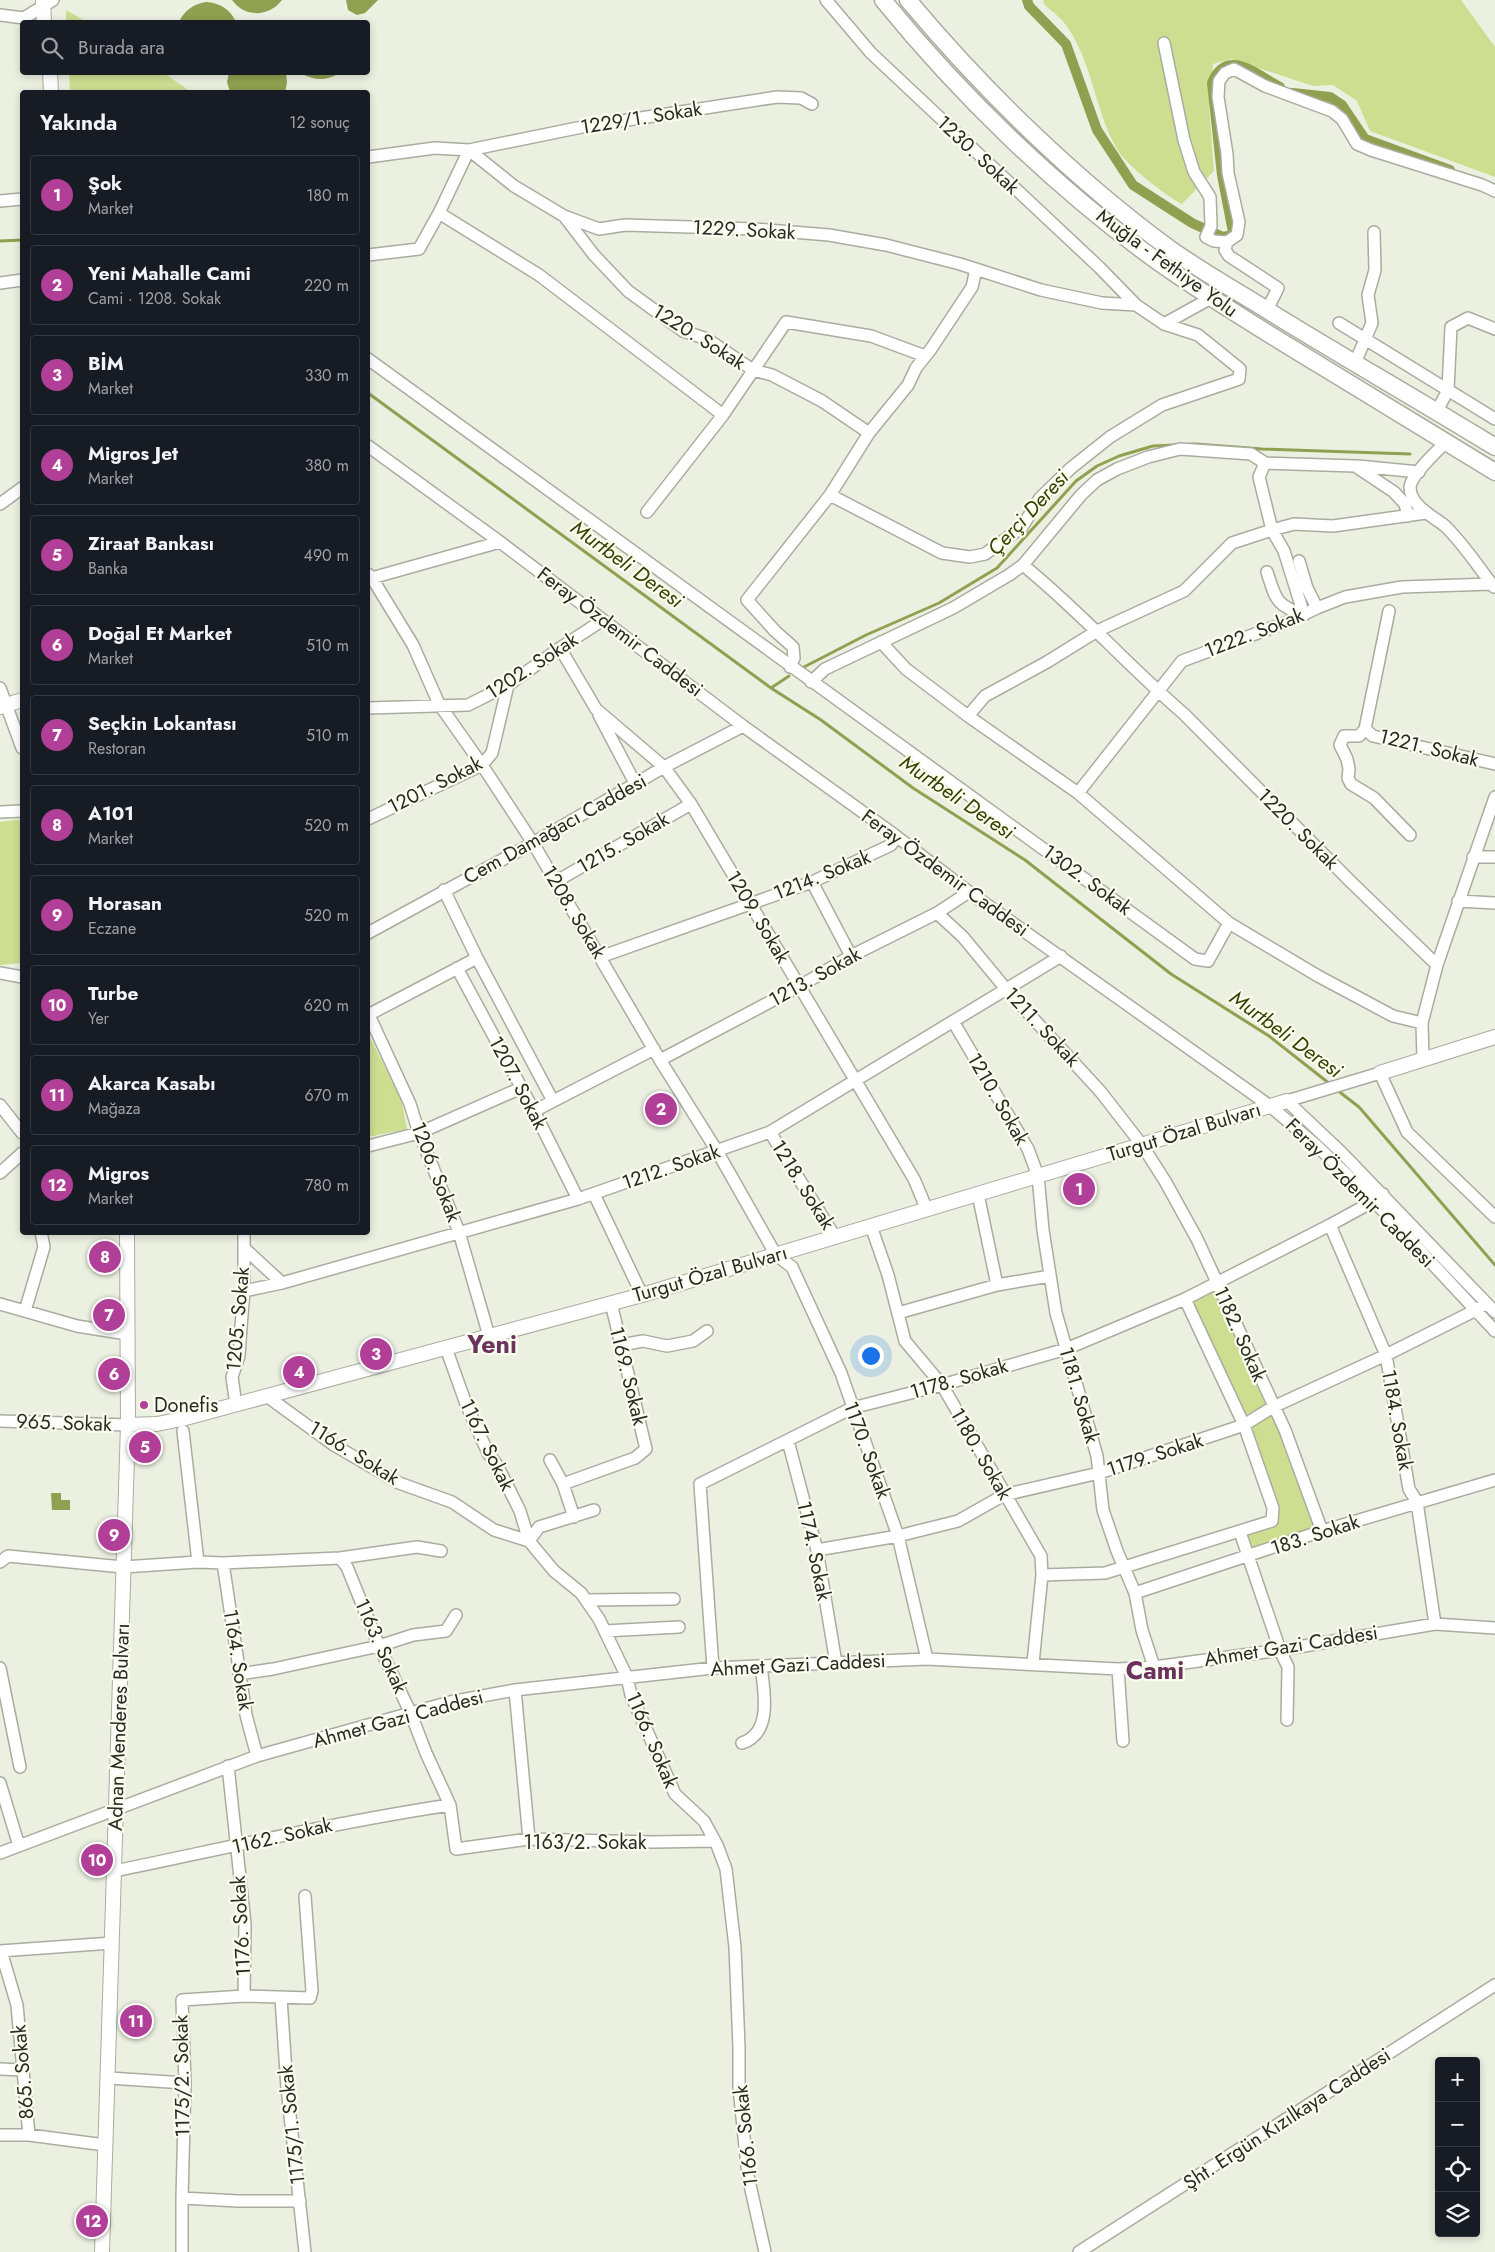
<!DOCTYPE html>
<html lang="tr">
<head>
<meta charset="utf-8">
<style>
	body { margin:0; font-family:Jost,sans-serif; background:#20242c; color:#f1f3f6 }
	.controls { position:absolute; right:15px; bottom:15px; display:grid; overflow:hidden; border-radius:5px; box-shadow:0 2px 8px #0003 }
	.controls button { width:45px; height:45px; display:grid; place-items:center; padding:0; border:0; border-bottom:1px solid #363941; background:#171b24; color:#f1f3f6; font:25px sans-serif }
	.you { position:absolute; left:870px; top:1355px; width:18px; height:18px; margin:-12px; border:4px solid #fff; border-radius:50%; background:#1a73e8; box-shadow:0 0 0 8px #1a73e833 }
	.badge { display:grid; place-items:center; width:32px; height:32px; border-radius:50%; background:#b13e97; color:#fff; font-size:16px; font-weight:700 }
	.pin { position:absolute; translate:-50% -50%; border:2px solid #fff; box-shadow:0 1px 5px #0006 }
	.list { margin:0; padding:0; list-style:none }
	h2 { display:flex; justify-content:space-between; align-items:center; height:65px; margin:0; padding:0 20px; font-size:21px }
	h2 small { font-size:16px; font-weight:400; color:#9ea1a6 }
	.list li { display:grid; grid-template-columns:32px 1fr auto; gap:15px; align-items:center; box-sizing:border-box; height:80px; margin:0 10px 10px; padding:0 10px; border:1px solid #363941; border-radius:5px }
	.list b { display:block; font-size:19px; white-space:nowrap }
	.list p { margin:0; font-size:16px; white-space:nowrap; color:#9ea1a6 }
	.list em { font-size:16px; font-style:normal; color:#9ea1a6 }
	.icon { flex:none; width:28px; height:28px; fill:none; stroke:currentColor; stroke-width:2; stroke-linecap:round; stroke-linejoin:round }
	.map { position:relative; flex:none; width:1495px; height:2252px; overflow:hidden }
	.search { position:absolute; background:#171b24; box-shadow:0 2px 8px #0003; left:20px; top:20px; width:350px; height:55px; display:flex; align-items:center; gap:12px; box-sizing:border-box; padding:0 18px; border-radius:5px; color:#9ea1a6; font-size:19px }
	.panel { position:absolute; background:#171b24; box-shadow:0 2px 8px #0003; left:20px; top:90px; width:350px; height:1145px; border-radius:5px }
	.map>svg:first-child { display:block }
</style>
</head>
<body>
<div class="map">
<svg width="1495" height="2252" viewBox="0 0 1495 2252">
	<rect width="100%" height="100%" fill="#ecf0e1"/>
	<path fill="#cede91" d="M1043 0H1461L1495 47V177L1370 131 1357 101 1333 85 1313 86 1231 59 1213 64 1209 106 1214 171 1182 204C1166 196 1125 164 1117 149 1095 111 1093 65 1068 28 1063 19 1051 11 1044 4Z
		M66 10 87 22H66Z
		M69 73H164L191 92H70Z
		M15 820H22V963L0 965V822Z
		M368 1034 401 1098 407 1129 368 1137Z
		M1218 1284 1322 1531 1248 1557 1240 1532 1272 1521 1273 1508 1185 1299Z"/>
	<path fill="#91a050" d="M232 0H282C269 17 245 18 232 0Z
		M346 0H378L365 13 357 15 348 10Z
		M206 2C220 3 230 9 236 22H179C184 11 193 4 206 2Z
		M286 72 287 83 285 92H230L227 82 229 73Z
		M301 73H339C327 81 314 81 301 73Z
		M51 1493H61V1500H70V1510H52Z"/>
	<g fill="none" stroke-linecap="round" stroke-linejoin="round">
		<path stroke="#91a050" stroke-width="3" d="M0 241 22 240
			M368 393 771 688 821 720 913 788 1025 860 1171 974 1269 1036 1330 1084
			M804 667 866 635 939 603 997 568 1076 481 1097 466 1119 456 1153 446 1196 444 1262 449 1410 454
			M771 688 789 676
			M1337 1090 1359 1107 1495 1265"/>
		<path stroke="#91a050" stroke-width="10" d="M1027 0 1029 6 1066 44 1097 130 1133 185 1192 223 1223 237 1231 235 1233 232 1222 175 1212 83C1227 46 1258 76 1280 87
			M1293 93 1330 97 1342 105 1365 139 1450 170"/>
		<defs>
			<path id="minor" d="M826 0 871 53 1100 268 1136 305 1164 324 1198 335 1240 369 1239 379 1162 405 1110 437 1071 468 1040 498 1022 527 985 554 970 557 942 553 830 495
				M0 15 24 18 53 0
				M1164 43 1184 140 1194 172 1210 197 1211 226 1206 237 1214 241 1227 242 1237 235 1239 222 1228 173 1227 154 1218 97 1219 81 1225 73 1234 69 1265 86 1332 111 1342 119 1357 144 1371 150 1482 185 1495 191
				M368 157 435 148 469 150 514 186 564 216 599 229 625 225 755 229 829 235 886 245 960 264 1041 290 1102 303 1136 305
				M0 201 22 199
				M439 213 539 275 723 415
				M564 216 594 255 628 291 683 331 707 339 753 370 772 375 822 401 869 433
				M1227 242 1225 250 1229 256 1278 288 1267 310
				M368 255 419 249 439 213 469 150 582 127 777 97 801 98 812 104
				M0 283 22 280
				M1339 323 1495 419
				M1164 324 1211 298
				M368 359 1195 959 1208 961 1229 923
				M1355 363 1372 323 1368 295 1375 270 1374 232
				M1437 411 1448 390 1451 327 1468 318 1495 329
				M1446 442C1437 451 1411 475 1410 487 1410 506 1433 516 1445 526 1463 543 1479 568 1494 587
				M368 446 500 542 743 726 896 836 969 892 1270 1106 1318 1147 1374 1201 1495 1331
				M1358 466 1419 472
				M0 504 22 488
				M647 512 723 415 786 322 871 336 925 356
				M1299 561 1307 588 1317 608
				M1023 565C1080 611 1128 666 1184 714L1351 882 1437 965
				M1267 572C1276 599 1275 605 1304 615
				M368 574 372 578 413 645 439 704 482 765 533 843 660 1060 717 1151 776 1255 792 1267 841 1373 898 1536 927 1659
				M368 579 500 542
				M1389 611 1365 729 1373 736 1495 764
				M1304 615 1284 551 1272 530 1294 524 1333 526 1426 513
				M881 642 906 669 968 716 1078 793 1229 923 1318 976 1393 1016 1422 1023
				M560 648 596 709 664 767 691 804 914 1179 927 1210
				M790 667 794 658 793 647 775 631 747 600 830 495 869 433 908 385 916 368 931 349 972 287 976 269
				M811 682 825 669 953 608 1009 575 1023 565 1081 495 1097 480 1117 469 1148 457 1180 449 1251 454 1265 463 1355 466 1394 492 1405 504 1408 516
				M0 688 22 748
				M368 708 468 705 508 685 560 648 603 620
				M599 715 636 785
				M968 716 985 696 1047 662 1097 631 1184 591 1232 543 1272 530 1259 477 1265 463
				M1365 729 1359 736H1344L1340 745 1347 759 1349 769 1348 778 1351 784 1374 798 1410 835
				M1078 793 1182 661 1290 621 1317 608 1345 597 1402 587 1491 584
				M0 812 22 811
				M368 819 482 765 492 753 508 685
				M1473 857H1495
				M555 882 691 804
				M812 882 851 956
				M444 890 477 958 553 1101
				M1458 901 1495 903
				M937 913 963 937 1006 989 1100 1091 1142 1145 1165 1181 1197 1239 1285 1430 1322 1531
				M368 933 533 843 664 767 743 726
				M600 957 812 882 891 845 896 836
				M457 968 534 1111 578 1199
				M0 973 22 977
				M368 1013 410 1104 419 1133 459 1232 489 1336
				M368 1015 477 958
				M954 1023 1028 1149 1038 1176 1043 1230 1056 1313 1097 1456 1103 1510 1117 1551 1135 1593 1142 1630 1154 1667
				M1423 1059 1422 1023 1437 965 1495 797
				M660 1060 800 986 851 956 937 913 969 892
				M0 1105 22 1133
				M534 1111 654 1049
				M770 1132 835 1237
				M368 1146 419 1133 521 1088
				M0 1173 22 1153
				M594 1194 642 1295
				M978 1194 997 1285
				M1495 1217 1407 1132 1380 1073 1287 1101 1342 1153 1495 1312
				M1330 1225 1386 1355 1409 1489 1417 1502 1435 1624
				M871 1226 888 1275 905 1341 942 1385 1041 1556 1042 1575 1033 1663
				M244 1248 282 1283
				M244 1291 282 1283 578 1199 770 1132 1061 956
				M0 1304 77 1326 127 1334
				M25 1311 44 1247 41 1232
				M898 1313 997 1285 1050 1276
				M621 1345 643 1341 667 1346 693 1341 707 1331
				M446 1348 466 1404 488 1453 497 1465 520 1511 529 1541
				M268 1397 334 1445 399 1483 452 1502 494 1530 529 1541 554 1571 581 1593 599 1619 627 1677 631 1695 675 1794 704 1821 717 1845 726 1869 735 1947 739 2047V2088L748 2176 765 2252
				M236 1405 232 1377 239 1356 241 1327 244 1291V1232
				M0 1421 128 1425
				M183 1431 198 1562
				M788 1441 817 1550 836 1663
				M550 1460 563 1484 574 1517
				M563 1484 635 1458 646 1449 611 1303
				M1240 1532 1280 1650 1288 1667 1287 1720
				M529 1541 539 1527 594 1510
				M817 1550 898 1536 958 1521 1004 1495 1099 1473 1244 1425 1273 1407 1386 1355 1476 1310 1486 1303
				M340 1558 347 1567 379 1646 411 1714 426 1753 450 1805 456 1849 529 1839 653 1842 715 1841
				M0 1562 8 1556 123 1567 198 1562 223 1563 340 1558 417 1547 441 1551
				M223 1563 246 1715 257 1756
				M1042 1575 1105 1573 1272 1521 1273 1508 1244 1425 1185 1299
				M1135 1593 1322 1531 1495 1480
				M586 1600 674 1599
				M605 1631 679 1627
				M0 1668 20 1767
				M713 1668 700 1484 852 1408 942 1385 1066 1349 1185 1299 1330 1225 1374 1201 1383 1194
				M1118 1669 1123 1741
				M239 1674 273 1669 379 1646 413 1635 446 1631 456 1615
				M515 1690 529 1839
				M742 1743C773 1733 764 1691 761 1666
				M228 1766 245 1924 244 1996
				M0 1783 19 1846
				M0 1853 257 1756 450 1702 515 1690 713 1668 927 1659 1118 1669 1154 1667 1280 1650 1435 1624 1495 1628
				M115 1871C226 1848 337 1822 450 1805
				M0 1951 112 1943
				M1 1951 17 2005 29 2135
				M281 1998 287 2088 305 2252
				M0 2069 23 2070
				M109 2078 185 2083
				M0 2135H29L105 2145
				M182 2198 238 2201H300
				M182 2252V2198L185 2083 182 2000 244 1996 310 1998 312 1991 305 1896
				M1079 2252 1495 1985"/>
			<path id="major" d="M43 0 44 22
				M50 72 51 92
				M0 707 22 700
				M1380 1073 1495 1037
				M128 1425 157 1424 182 1419 642 1295 1287 1101
				M102 2252 128 1425 127 1232"/>
			<path id="highway" d="M883 0C960 95 1057 189 1157 261 1209 298 1264 331 1318 364 1377 400 1436 436 1495 472
				M908 0C982 89 1077 181 1170 249 1204 273 1240 293 1275 315 1348 360 1422 402 1495 447"/>
		</defs>
		<use href="#minor" stroke="#a9ad9f" stroke-width="14"/>
		<use href="#major" stroke="#a9ad9f" stroke-width="16"/>
		<use href="#highway" stroke="#a9ad9f" stroke-width="19"/>
		<use href="#minor" stroke="#fff" stroke-width="11"/>
		<use href="#major" stroke="#fff" stroke-width="14"/>
		<use href="#highway" stroke="#fff" stroke-width="16"/>
	</g>
	<circle fill="#b13e97" stroke="#fafdee" stroke-width="2" cx="144" cy="1405" r="5"/>
	<g text-anchor="middle" dominant-baseline="central" stroke-width="4.5" stroke-linejoin="round" paint-order="stroke">
		<g font-size="20" fill="#292a25" stroke="#fafdee">
			<text transform="translate(641 118) rotate(-9)">1229/1. Sokak</text>
			<text transform="translate(978 155) rotate(43)">1230. Sokak</text>
			<text transform="translate(744 230) rotate(3)">1229. Sokak</text>
			<text transform="translate(1167 263) rotate(36)">Muğla - Fethiye Yolu</text>
			<text transform="translate(699 337) rotate(32)">1220. Sokak</text>
			<text transform="translate(620 632) rotate(37)">Feray Özdemir Caddesi</text>
			<text transform="translate(1254 633) rotate(-21)">1222. Sokak</text>
			<text transform="translate(532 666) rotate(-33)">1202. Sokak</text>
			<text transform="translate(1429 748) rotate(14)">1221. Sokak</text>
			<text transform="translate(435 785) rotate(-27)">1201. Sokak</text>
			<text transform="translate(555 829) rotate(-29)">Cem Damağacı Caddesi</text>
			<text transform="translate(1298 829) rotate(45)">1220. Sokak</text>
			<text transform="translate(623 843) rotate(-30)">1215. Sokak</text>
			<text transform="translate(945 873) rotate(36)">Feray Özdemir Caddesi</text>
			<text transform="translate(822 875) rotate(-22)">1214. Sokak</text>
			<text transform="translate(1087 880) rotate(36)">1302. Sokak</text>
			<text transform="translate(574 912) rotate(59)">1208. Sokak</text>
			<text transform="translate(758 917) rotate(59)">1209. Sokak</text>
			<text transform="translate(815 977) rotate(-29)">1213. Sokak</text>
			<text transform="translate(1042 1027) rotate(47)">1211. Sokak</text>
			<text transform="translate(518 1083) rotate(62)">1207. Sokak</text>
			<text transform="translate(998 1099) rotate(60)">1210. Sokak</text>
			<text transform="translate(1184 1132) rotate(-17)">Turgut Özal Bulvarı</text>
			<text transform="translate(671 1167) rotate(-19)">1212. Sokak</text>
			<text transform="translate(436 1172) rotate(69)">1206. Sokak</text>
			<text transform="translate(803 1185) rotate(58)">1218. Sokak</text>
			<text transform="translate(1360 1193) rotate(45)">Feray Özdemir Caddesi</text>
			<text transform="translate(710 1274) rotate(-16)">Turgut Özal Bulvarı</text>
			<text transform="translate(238 1319) rotate(-85)">1205. Sokak</text>
			<text transform="translate(1240 1334) rotate(66)">1182. Sokak</text>
			<text transform="translate(628 1376) rotate(76)">1169. Sokak</text>
			<text transform="translate(959 1379) rotate(-16)">1178. Sokak</text>
			<text transform="translate(1079 1395) rotate(74)">1181. Sokak</text>
			<text transform="translate(1397 1420) rotate(80)">1184. Sokak</text>
			<text transform="translate(64 1423) rotate(2)">965. Sokak</text>
			<text transform="translate(487 1445) rotate(64)">1167. Sokak</text>
			<text transform="translate(867 1450) rotate(70)">1170. Sokak</text>
			<text transform="translate(354 1453) rotate(32)">1166. Sokak</text>
			<text transform="translate(981 1454) rotate(60)">1180. Sokak</text>
			<text transform="translate(1155 1455) rotate(-18)">1179. Sokak</text>
			<text transform="translate(1315 1535) rotate(-18)">183. Sokak</text>
			<text transform="translate(814 1551) rotate(78)">1174. Sokak</text>
			<text transform="translate(381 1646) rotate(66)">1163. Sokak</text>
			<text transform="translate(1291 1646) rotate(-9)">Ahmet Gazi Caddesi</text>
			<text transform="translate(238 1660) rotate(81)">1164. Sokak</text>
			<text transform="translate(798 1665) rotate(-3)">Ahmet Gazi Caddesi</text>
			<text transform="translate(398 1719) rotate(-15)">Ahmet Gazi Caddesi</text>
			<text transform="translate(119 1727) rotate(-88)">Adnan Menderes Bulvarı</text>
			<text transform="translate(652 1740) rotate(67)">1166. Sokak</text>
			<text transform="translate(282 1836) rotate(-13)">1162. Sokak</text>
			<text x="585" y="1842">1163/2. Sokak</text>
			<text transform="translate(241 1926) rotate(-93)">1176. Sokak</text>
			<text transform="translate(23 2072) rotate(-95)">865. Sokak</text>
			<text transform="translate(182 2076) rotate(-91)">1175/2. Sokak</text>
			<text transform="translate(1287 2119) rotate(-33)">Şht. Ergün Kızılkaya Caddesi</text>
			<text transform="translate(292 2125) rotate(-96)">1175/1. Sokak</text>
			<text transform="translate(746 2136) rotate(-96)">1166. Sokak</text>
		</g>
		<g font-size="20" fill="#292a25" stroke="#fafdee" text-anchor="start">
			<text x="154" y="1405">Donefis</text>
		</g>
		<g font-size="21" font-style="italic" fill="#394202" stroke="#fafdee">
			<text transform="translate(1028 513) rotate(-47)">Çerçi Deresi</text>
			<text transform="translate(627 564) rotate(36)">Murtbeli Deresi</text>
			<text transform="translate(957 797) rotate(34)">Murtbeli Deresi</text>
			<text transform="translate(1286 1034) rotate(36)">Murtbeli Deresi</text>
		</g>
		<g font-size="25" font-weight="bold" fill="#6b325d" stroke="#fafdee">
			<text x="492" y="1344">Yeni</text>
			<text x="1155" y="1670">Cami</text>
		</g>
	</g>
</svg>
<div class="controls">
<button>+</button>
<button>−</button>
<button><svg class="icon" aria-label="locate" viewBox="0 0 24 24"><circle cx="12" cy="12" r="6"/><path d="M12 2v4M12 18v4M2 12h4M18 12h4"/></svg></button>
<button><svg class="icon" aria-label="layers" viewBox="0 0 24 24"><path d="M12 4l9 5-9 5-9-5zM3 14l9 5 9-5"/></svg></button>
</div>
<div class="you"></div>
<div class="pin badge" style="left:1079px;top:1189px">1</div>
<div class="pin badge" style="left:661px;top:1109px">2</div>
<div class="pin badge" style="left:376px;top:1354px">3</div>
<div class="pin badge" style="left:299px;top:1372px">4</div>
<div class="pin badge" style="left:145px;top:1447px">5</div>
<div class="pin badge" style="left:114px;top:1374px">6</div>
<div class="pin badge" style="left:109px;top:1315px">7</div>
<div class="pin badge" style="left:105px;top:1257px">8</div>
<div class="pin badge" style="left:114px;top:1535px">9</div>
<div class="pin badge" style="left:97px;top:1860px">10</div>
<div class="pin badge" style="left:136px;top:2021px">11</div>
<div class="pin badge" style="left:92px;top:2221px">12</div>
<div class="search"><svg class="icon" aria-label="search" viewBox="0 0 24 24"><circle cx="10" cy="10" r="6"/><path d="M15 15l6 6"/></svg>Burada ara</div>
<section class="panel">
<h2>Yakında<small>12 sonuç</small></h2>
<ul class="list">
<li><span class="badge">1</span><div><b>Şok</b><p>Market</p></div><em>180 m</em></li>
<li><span class="badge">2</span><div><b>Yeni Mahalle Cami</b><p>Cami · 1208. Sokak</p></div><em>220 m</em></li>
<li><span class="badge">3</span><div><b>BİM</b><p>Market</p></div><em>330 m</em></li>
<li><span class="badge">4</span><div><b>Migros Jet</b><p>Market</p></div><em>380 m</em></li>
<li><span class="badge">5</span><div><b>Ziraat Bankası</b><p>Banka</p></div><em>490 m</em></li>
<li><span class="badge">6</span><div><b>Doğal Et Market</b><p>Market</p></div><em>510 m</em></li>
<li><span class="badge">7</span><div><b>Seçkin Lokantası</b><p>Restoran</p></div><em>510 m</em></li>
<li><span class="badge">8</span><div><b>A101</b><p>Market</p></div><em>520 m</em></li>
<li><span class="badge">9</span><div><b>Horasan</b><p>Eczane</p></div><em>520 m</em></li>
<li><span class="badge">10</span><div><b>Turbe</b><p>Yer</p></div><em>620 m</em></li>
<li><span class="badge">11</span><div><b>Akarca Kasabı</b><p>Mağaza</p></div><em>670 m</em></li>
<li><span class="badge">12</span><div><b>Migros</b><p>Market</p></div><em>780 m</em></li>
</ul>
</section>
</div>
</body>
</html>
